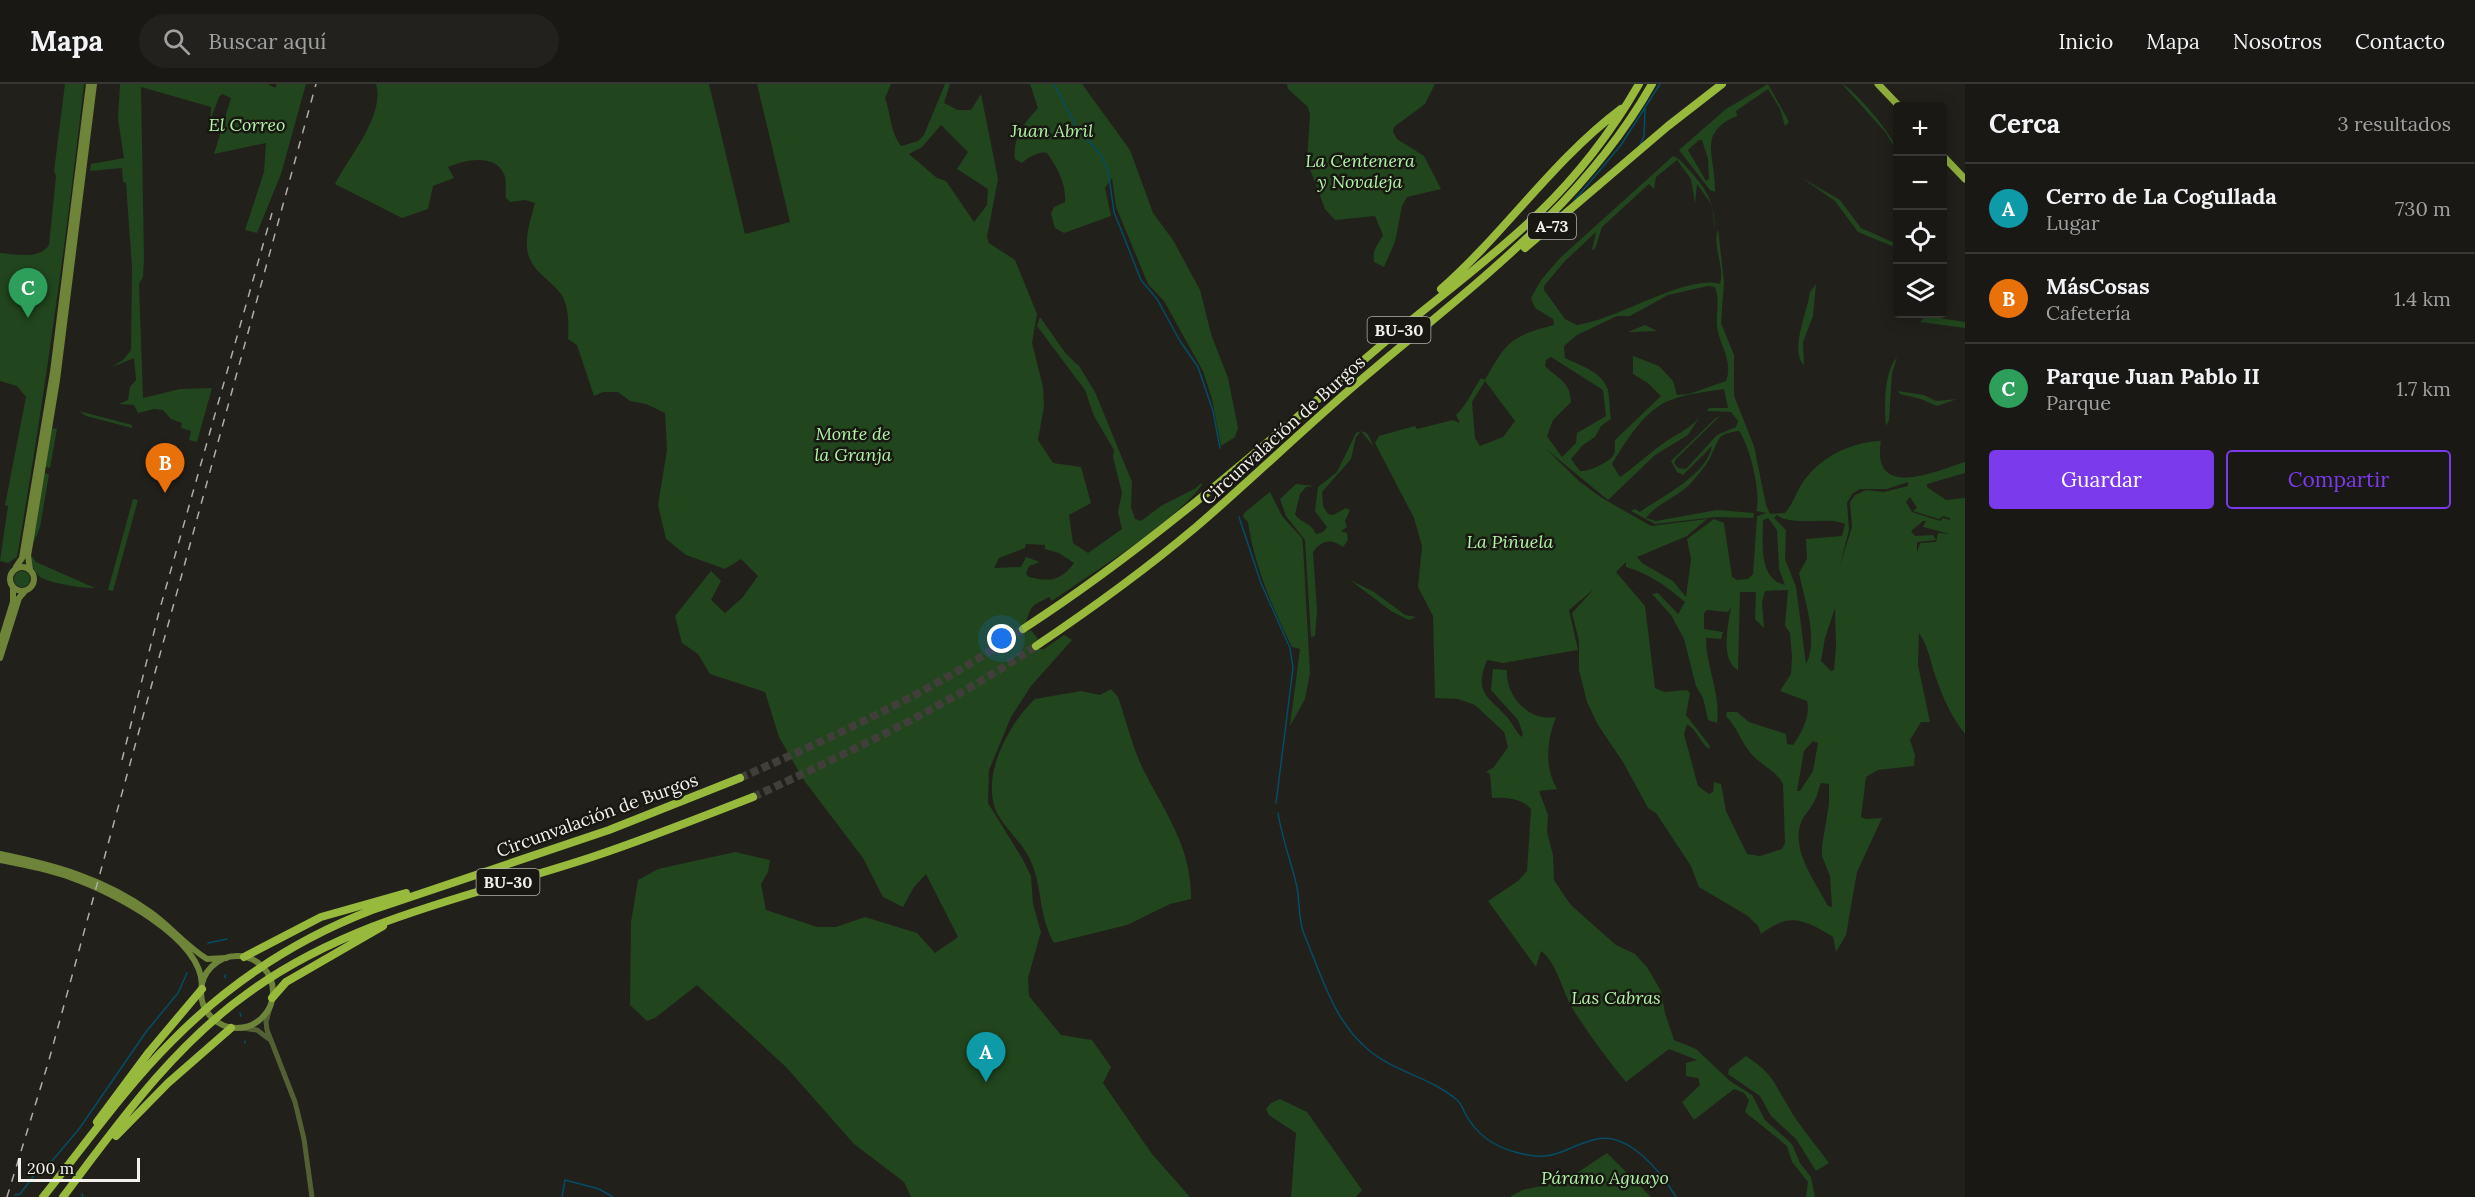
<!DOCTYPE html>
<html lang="es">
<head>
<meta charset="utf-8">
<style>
	body { margin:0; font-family:Lora,serif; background:#23211d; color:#f1f3f6 }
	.controls { position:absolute; right:18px; top:18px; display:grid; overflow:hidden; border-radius:6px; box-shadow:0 3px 15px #0003 }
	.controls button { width:54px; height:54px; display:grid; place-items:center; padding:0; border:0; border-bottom:2px solid #383734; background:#1a1814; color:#f1f3f6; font:30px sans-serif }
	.scale { position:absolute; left:18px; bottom:15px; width:122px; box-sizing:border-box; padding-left:6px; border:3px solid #f2f1ec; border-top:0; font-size:16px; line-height:21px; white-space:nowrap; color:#f2f1ec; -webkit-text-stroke:4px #191711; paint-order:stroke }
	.you { position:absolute; left:1002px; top:555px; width:21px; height:21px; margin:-15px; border:4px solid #fff; border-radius:50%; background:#1a73e8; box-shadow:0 0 0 9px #1a73e833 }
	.badge { display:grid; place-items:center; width:39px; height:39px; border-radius:50%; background:#7c3aed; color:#fff; font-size:20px; font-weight:700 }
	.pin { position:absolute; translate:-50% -50px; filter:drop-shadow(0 2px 3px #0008) }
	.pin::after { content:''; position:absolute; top:32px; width:21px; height:18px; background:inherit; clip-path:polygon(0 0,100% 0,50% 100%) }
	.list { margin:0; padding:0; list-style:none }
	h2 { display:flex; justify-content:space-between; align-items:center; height:78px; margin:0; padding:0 24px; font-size:26px }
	h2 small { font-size:20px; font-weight:400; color:#9fa0a0 }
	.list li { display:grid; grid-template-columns:39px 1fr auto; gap:18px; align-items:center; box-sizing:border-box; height:90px; padding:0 24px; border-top:2px solid #383734 }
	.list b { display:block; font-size:22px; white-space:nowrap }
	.list p { margin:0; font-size:20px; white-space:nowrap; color:#9fa0a0 }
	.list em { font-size:20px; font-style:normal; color:#9fa0a0 }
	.actions { display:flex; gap:12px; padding:18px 24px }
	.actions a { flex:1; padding:14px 0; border:2px solid #7c3aed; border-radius:6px; text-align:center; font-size:21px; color:#7c3aed }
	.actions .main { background:#7c3aed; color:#fff }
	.icon { flex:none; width:33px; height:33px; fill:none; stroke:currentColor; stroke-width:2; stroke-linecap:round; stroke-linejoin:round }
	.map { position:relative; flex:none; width:1965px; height:1113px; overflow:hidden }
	header { display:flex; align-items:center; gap:36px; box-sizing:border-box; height:84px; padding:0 30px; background:#1a1814; border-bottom:2px solid #383734 }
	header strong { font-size:28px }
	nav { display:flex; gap:33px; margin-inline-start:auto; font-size:21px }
	.search { width:420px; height:54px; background:#23211d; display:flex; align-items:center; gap:15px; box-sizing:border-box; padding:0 21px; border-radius:33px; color:#9fa0a0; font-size:22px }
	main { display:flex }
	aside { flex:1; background:#1a1814 }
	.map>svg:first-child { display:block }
</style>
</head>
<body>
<header>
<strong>Mapa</strong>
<div class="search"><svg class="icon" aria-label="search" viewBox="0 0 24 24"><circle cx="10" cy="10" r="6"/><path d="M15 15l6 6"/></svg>Buscar aquí</div>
<nav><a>Inicio</a><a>Mapa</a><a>Nosotros</a><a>Contacto</a></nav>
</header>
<main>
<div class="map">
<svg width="1965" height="1113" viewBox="0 0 1965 1113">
	<rect width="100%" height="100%" fill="#22201a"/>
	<path fill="#21451d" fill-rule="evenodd" d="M65 0H84C66 158 44 316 17 473L8 479 0 477 8 422 5 421 26 313 17 302 0 297V169C16 170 39 176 49 161L56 92 54 87Z
		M120 0H268L275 4 277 0H306L281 90 257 149 245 146 264 88 266 59 214 70 231 14 222 10 219 13 210 37 211 23 141 3 144 174 143 193 139 200 143 314 180 305 212 304 197 358 189 356 191 347 181 344 182 339 171 335 163 326 154 325 138 329 134 321 119 320 128 316 130 303 136 296 134 274 112 283 124 275 131 266 132 183 126 99 123 98 122 84 90 87 91 80 124 74 118 35Z
		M376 0H709L745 150 790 138 757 0H891L885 14C891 30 890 48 901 62L918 57 924 51 945 0H950L944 19 958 26H971L981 10 998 95 987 153 989 159 1015 176 1037 230 1032 259 1043 303 1044 323 1038 356 1053 379 1081 383 1091 419 1069 431 1073 459 1088 469 1122 445 1118 428 1122 409 1113 373 1114 366 1094 332 1085 306 1037 242 1040 233 1066 270 1079 282 1095 308 1132 398 1131 423 1135 435 1141 437 1161 422 1196 404 1201 399 1202 401C1170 442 1096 486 1052 517L1049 513C1031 523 1032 520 1026 538L1018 545 1023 549 1031 546 1038 555 1032 560V565H1044L1064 551 1072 556 1031 602 1011 633 989 686 988 719 1022 774 1031 792 1033 820 1041 848 1028 894 1029 912 1061 951 1092 956 1111 983 1103 999 1152 1070 1190 1113H911L904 1098 854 1060 786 983 697 901 655 934 647 937 630 921 631 838 638 796 658 785 735 768 770 776 768 788 761 800 766 826 817 843H836L865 833 917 849 935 869 958 853 926 790 914 803 903 823 883 813 863 774 803 695 779 653 765 608 710 590 698 570 682 559 675 532 711 487 721 497 711 516 725 529 742 514 758 492 741 475 725 485 686 471 666 455 658 421 667 366 665 329 646 320 630 317 618 308H603L594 312 577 261 568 255C569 242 569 222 561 210 551 196 533 188 528 170 524 154 531 134 535 119L525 116 510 118 506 114C505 106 507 97 504 90 495 69 464 76 448 83L454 94 433 102 428 125 402 134 335 100C349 72 385 32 376 0ZM941 41 968 68 957 85 988 105 987 121 974 138 946 97 937 94 909 70 922 63ZM1026 460 1045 461V465L1059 469 1074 479C1061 497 1050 498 1029 493L1026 490 1029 482 1040 478 1026 473 1021 483 994 484 999 474 1025 464Z
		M1030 0H1082L1130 66 1153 129 1173 156 1200 206 1211 250 1228 294 1238 344 1235 353 1221 362 1212 315 1203 287 1164 217 1148 200 1116 123 1112 94 1105 104 1111 132 1064 149 1055 144 1051 130 1054 123 1065 118C1066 99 1058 85 1047 69 1039 67 1029 73 1022 79L1015 75C1012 55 1025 38 1038 24Z
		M1287 0H1435L1425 20 1394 43 1393 48 1397 55 1424 72 1441 105 1407 113 1402 122 1395 158 1384 183 1374 178C1372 165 1378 161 1383 151L1375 132 1335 136 1325 125 1307 77 1310 31 1308 23 1288 5Z
		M1768 0 1789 38 1785 42 1780 25 1768 5 1736 27 1737 32C1696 49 1716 72 1715 108L1710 106 1679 66 1726 25ZM1699 56H1702L1708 75 1709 95 1706 97 1688 66Z
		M1842 0C1853 4 1898 56 1897 68L1886 49Z
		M1673 72C1681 75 1685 82 1691 88 1708 107 1715 121 1715 147L1712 121 1697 100 1695 120 1691 95 1677 76 1656 93 1654 105 1649 100 1602 143 1595 165 1592 166 1596 148 1564 178 1544 202V206L1565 235 1577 241C1614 237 1687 190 1720 200 1725 182 1712 163 1718 145L1724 198 1721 239 1734 271V312L1754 362 1766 421 1770 430 1785 429C1792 421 1796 410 1801 401 1818 374 1850 358 1881 357 1871 416 1934 388 1965 378V389L1927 400V403L1946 416 1965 414V650C1952 634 1943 614 1936 594 1930 578 1929 563 1919 549L1918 581 1930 638H1921L1910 656 1915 671 1914 682 1878 686 1866 693 1861 733 1866 735 1882 734 1857 788 1846 851 1836 868 1833 853C1804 835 1789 828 1761 850L1758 842 1748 832 1699 803 1691 782 1656 729 1648 724 1623 678 1598 641 1587 618 1579 586V557L1572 529 1594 505 1569 526 1578 566 1503 579 1487 576C1474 609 1487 611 1507 633 1512 639 1516 647 1521 653L1523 650 1518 636 1491 606 1493 585 1507 586C1505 612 1529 638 1556 633 1547 655 1544 683 1557 705L1539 707 1548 731 1547 748 1553 771 1554 796 1570 820 1590 838 1616 861 1635 870 1647 883 1661 907 1665 929 1674 956 1696 965 1730 997 1752 1011 1765 1036 1792 1060 1800 1079 1811 1093 1815 1113H1806L1808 1098 1792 1078 1787 1062 1745 1028 1749 1016 1744 1009 1734 1005 1694 1036 1682 1018 1700 1001 1698 994 1686 992V979L1697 976 1669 965 1626 998C1607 975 1590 952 1574 927 1562 908 1558 880 1541 867L1536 883 1488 817 1518 797 1527 787 1531 725C1522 714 1504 713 1492 714L1490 690 1486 688 1494 683 1508 663 1504 648 1475 621 1458 615 1435 614 1433 532 1418 503 1422 462 1414 434 1375 359 1379 352 1415 342 1417 345 1453 336 1460 339 1456 331C1467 321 1472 307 1481 294L1485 296C1506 258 1511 252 1554 241L1553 235 1535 224 1531 214 1541 196 1560 174ZM1708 202 1715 203C1720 216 1716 228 1717 241 1718 260 1734 276 1726 297L1689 310 1677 311 1673 297 1659 282 1633 272V290L1648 299 1661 312 1615 356C1614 360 1616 366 1614 370 1611 378 1588 388 1580 387L1571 375 1583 361 1595 353 1601 342 1611 335C1609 325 1610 316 1608 306 1603 288 1579 281 1565 274L1564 262 1577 251 1617 232H1630L1668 211ZM1551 273 1603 306 1606 332 1577 349 1576 359 1562 373 1547 352 1553 336 1571 318C1570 297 1559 296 1545 282L1546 276ZM1485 297 1515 337 1503 353 1480 362 1475 354 1472 318ZM1724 305 1728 324H1709L1707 327 1731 328 1738 337 1736 343 1717 351 1686 385 1678 384 1674 379 1676 375 1720 332 1716 334 1671 377 1677 388 1683 391 1712 362C1708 390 1661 413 1640 428L1635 425 1631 427 1655 440 1716 433 1753 434 1754 429 1717 426 1656 437 1646 434C1657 419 1678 413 1691 399 1698 391 1706 382 1711 372 1720 354 1716 350 1739 347 1750 362 1762 412 1756 427L1767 429 1757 432 1753 490 1748 495 1737 496 1732 493 1724 439 1714 435 1687 455 1691 475 1686 513 1673 497 1642 479 1637 473 1687 452 1707 435 1651 442 1602 414 1580 398 1546 365 1608 416 1655 371 1688 351 1699 334C1687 347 1674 351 1661 361 1647 371 1635 383 1620 393L1612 380C1625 359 1641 331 1664 319 1681 310 1705 308 1724 305ZM1908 398V402L1884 408 1866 406 1855 411 1850 418 1852 443 1840 481 1849 446 1847 419 1852 410 1860 405H1887ZM1910 413 1917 424 1913 427 1939 435 1943 432 1950 434V436L1943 434 1940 437 1912 428 1906 418ZM1777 431C1791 443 1827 432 1845 440L1842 452 1806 455 1807 475 1799 489C1804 514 1819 556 1806 580L1796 503 1785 475 1786 446 1774 434ZM1768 434 1777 446 1779 485 1785 501C1758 494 1763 460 1763 436ZM1923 437H1926L1923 443 1950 450 1938 449 1936 458 1920 459 1917 469V458L1936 456 1933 451 1915 452 1911 447ZM1626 478V483C1650 490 1666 502 1685 518L1678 530 1658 509 1652 510 1671 531 1684 555 1696 602 1703 614 1708 636 1717 639C1721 610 1706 583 1706 554L1721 555 1723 548 1704 545V529L1707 526 1728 528 1731 524C1728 541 1720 577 1738 586L1740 508H1756L1755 535 1764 544 1762 518 1765 507 1788 506 1785 542 1790 549 1792 573 1791 590 1780 607 1807 617C1811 631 1801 650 1793 661L1787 660 1786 650 1749 638 1737 628H1727L1726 632C1736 642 1740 655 1749 667 1758 680 1775 685 1783 700L1785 759 1782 765 1760 772 1747 770 1726 727 1721 700 1714 698 1713 708 1709 710 1698 702 1684 650 1687 640C1698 647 1699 657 1709 665L1710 662 1686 631 1690 609 1687 606 1664 608 1655 604 1645 522 1616 488ZM1835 524 1836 563 1834 586 1831 587 1821 577 1825 554ZM1813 657 1818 659 1813 687 1800 707H1797L1804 667ZM1821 699 1829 700V720L1822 762V772L1830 792 1832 823 1828 822C1816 799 1789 764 1802 736 1806 729 1812 723 1815 716 1818 711 1818 705 1821 699Z
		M1802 94 1840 116 1861 144 1897 160V164L1858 148 1835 117Z
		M1816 200 1813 232 1803 258 1804 281C1789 268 1808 226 1810 208Z
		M1926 232 1965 238V244L1920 238Z
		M1645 241 1657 247 1628 248Z
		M1897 273 1892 289 1889 336 1886 342C1884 322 1884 288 1897 273Z
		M1898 307 1924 311 1936 317 1957 315 1937 322 1921 315 1900 310Z
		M79 327 132 341V344L86 332Z
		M52 344 57 345 50 384 45 383Z
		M1361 347 1356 353 1351 375 1322 408 1323 422 1328 430 1333 431 1346 424 1350 426 1345 437 1347 443 1341 447 1347 449 1348 456 1343 463C1332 454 1321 456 1313 468L1317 527 1315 552 1311 553 1305 456 1286 432 1280 415 1296 400 1314 402 1306 403 1300 410 1295 430C1301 440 1309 436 1316 450L1323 448 1327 443 1315 427 1318 403 1337 388 1356 349C1367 344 1370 353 1373 362Z
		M44 389 49 390 40 443 31 465Z
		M1270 408 1282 432 1302 454 1303 462 1310 589 1305 615 1290 642 1300 565 1292 563C1273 525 1254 481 1248 438L1243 433 1244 429Z
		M133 415 138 416 113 507 108 506Z
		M30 470 36 478 95 504C85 505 47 499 39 492 33 486 31 478 30 470Z
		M14 495a8 8 0 1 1 16 0a8 8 0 1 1-16 0Z
		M1350 496 1374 508 1405 531 1416 533 1409 536 1391 527Z
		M1111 605 1118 613C1126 636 1132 661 1142 683 1164 727 1192 763 1191 815L1170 820 1127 841 1054 859C1038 829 1043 808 1032 780 1024 759 1005 746 996 727 981 691 1009 639 1035 615L1081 607 1100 611Z
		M1746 972C1772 989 1773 997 1788 1022 1799 1042 1816 1061 1829 1079L1816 1087 1796 1055 1771 1032 1760 1012 1728 990 1729 985Z
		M1280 1015 1307 1028 1362 1106 1356 1113H1291L1296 1049 1269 1031 1266 1025 1271 1019Z
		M1607 1069 1651 1113H1510L1522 1106 1565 1097Z"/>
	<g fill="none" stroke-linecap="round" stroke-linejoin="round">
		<path stroke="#044d66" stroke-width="1.5" d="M1054 0 1077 44 1100 70 1108 86 1114 128 1141 196 1157 215 1180 257 1198 283 1213 327 1220 364
			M1640 61 1644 52 1645 25
			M1574 117 1621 61 1660 0
			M1239 433 1261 499 1290 564 1293 584 1276 719
			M1278 729C1282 754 1291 778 1297 803 1300 819 1298 834 1304 850 1321 890 1334 939 1370 967 1395 988 1432 994 1457 1016 1462 1020 1463 1026 1466 1031 1477 1051 1493 1062 1515 1068 1557 1080 1562 1063 1597 1055 1629 1048 1661 1088 1676 1113
			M208 859 227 855
			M225 891V894
			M240 929 241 932
			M245 957V959
			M82 1110 83 1113
			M15 1111 20 1110 42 1081 46 1084 79 1045 146 948 178 909 187 889
			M562 1113 565 1096 599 1105 613 1113"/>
		<path stroke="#413f3a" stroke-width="8" stroke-dasharray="8 4" stroke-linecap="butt" d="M740 694C837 651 936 606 1023 545
			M753 713C850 668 947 622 1036 562"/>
		<path stroke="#526033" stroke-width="5" d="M271 920 266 938 267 946 295 1018 304 1055 312 1113
			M242 944 257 946 269 955"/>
		<path stroke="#6e8539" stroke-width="6" d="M10 495a12 12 0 1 1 24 0a12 12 0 1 1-24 0Z
			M16 483 22 474 53 288 89 0
			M30 485 28 472 57 296 94 0
			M0 560 13 518V503
			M0 574 19 514 25 507
			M0 770C54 781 105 795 150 828 170 842 186 862 207 875L226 874
			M0 776C24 781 49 785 72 794 112 808 201 853 202 901
			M201 908a36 36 0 1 1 72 0a36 36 0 1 1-72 0Z"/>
		<path stroke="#8ead3c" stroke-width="7" d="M1878 0 1899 22
			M1942 71 1965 95"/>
		<path stroke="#97ba3d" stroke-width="8" d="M1525 164 1668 42 1722 0
			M1441 205C1505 149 1552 77 1621 25
			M1023 545C1151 462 1263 362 1379 263 1432 218 1489 177 1539 129 1578 91 1612 47 1639 0
			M1036 562C1091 525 1145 486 1196 443 1250 397 1301 347 1355 301 1463 208 1580 127 1652 0
			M244 873 321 833 406 809
			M272 914 286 898 383 842
			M97 1038 149 968 202 905
			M116 1052 168 999 231 944
			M43 1113C85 1061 124 1005 171 958 228 900 296 855 372 826L609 746 740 694
			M63 1113C118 1040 173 962 248 909 351 834 474 812 592 773 646 755 699 734 753 713"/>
		<path stroke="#afaea9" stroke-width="1.5" stroke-dasharray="8 8" stroke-linecap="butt" d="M122 676 159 528 272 129
			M7 1113 49 976 316 0"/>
	</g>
	<g text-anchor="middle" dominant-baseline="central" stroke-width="5" stroke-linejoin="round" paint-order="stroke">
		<g fill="#191711" stroke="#b1b0aa" stroke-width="1.5">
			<rect x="1528" y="129" width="48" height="26" rx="4.5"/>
			<rect x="1367.5" y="233" width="63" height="26" rx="4.5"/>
			<rect x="476.5" y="785" width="63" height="26" rx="4.5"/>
		</g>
		<g font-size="16" font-weight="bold" fill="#f2f1ec">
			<text x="1552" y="142">A-73</text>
			<text x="1399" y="246">BU-30</text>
			<text x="508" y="798">BU-30</text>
		</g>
		<g font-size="18" font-style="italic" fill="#aff4a6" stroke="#191711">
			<text x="247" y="40">El Correo</text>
			<text x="1052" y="46">Juan Abril</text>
			<text x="1360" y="76">La Centenera<tspan x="1360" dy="21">y Novaleja</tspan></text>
			<text x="853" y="349">Monte de<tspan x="853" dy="21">la Granja</tspan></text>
			<text x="1510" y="457">La Piñuela</text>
			<text x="1616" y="913">Las Cabras</text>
			<text x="1605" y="1093">Páramo Aguayo</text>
		</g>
		<g font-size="18" fill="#f2f1ec" stroke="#191711">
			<text transform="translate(1283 346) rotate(-42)">Circunvalación de Burgos</text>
			<text transform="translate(597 731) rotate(-20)">Circunvalación de Burgos</text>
		</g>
	</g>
</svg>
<div class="controls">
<button>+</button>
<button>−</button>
<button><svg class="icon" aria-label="locate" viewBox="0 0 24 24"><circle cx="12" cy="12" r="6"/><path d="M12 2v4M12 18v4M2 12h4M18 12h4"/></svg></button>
<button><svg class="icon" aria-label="layers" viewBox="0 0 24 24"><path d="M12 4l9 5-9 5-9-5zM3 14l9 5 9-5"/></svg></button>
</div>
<div class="scale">200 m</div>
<div class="you"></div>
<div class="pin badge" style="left:986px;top:998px;background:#0f9aa8">A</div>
<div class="pin badge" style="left:165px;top:409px;background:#e8710a">B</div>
<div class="pin badge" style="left:28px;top:234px;background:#2e9e5b">C</div>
</div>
<aside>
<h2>Cerca<small>3 resultados</small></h2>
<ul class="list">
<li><span class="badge" style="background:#0f9aa8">A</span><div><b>Cerro de La Cogullada</b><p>Lugar</p></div><em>730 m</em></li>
<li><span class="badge" style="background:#e8710a">B</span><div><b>MásCosas</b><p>Cafetería</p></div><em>1.4 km</em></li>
<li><span class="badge" style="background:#2e9e5b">C</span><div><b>Parque Juan Pablo II</b><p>Parque</p></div><em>1.7 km</em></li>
</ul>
<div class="actions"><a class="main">Guardar</a><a>Compartir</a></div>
</aside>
</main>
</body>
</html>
